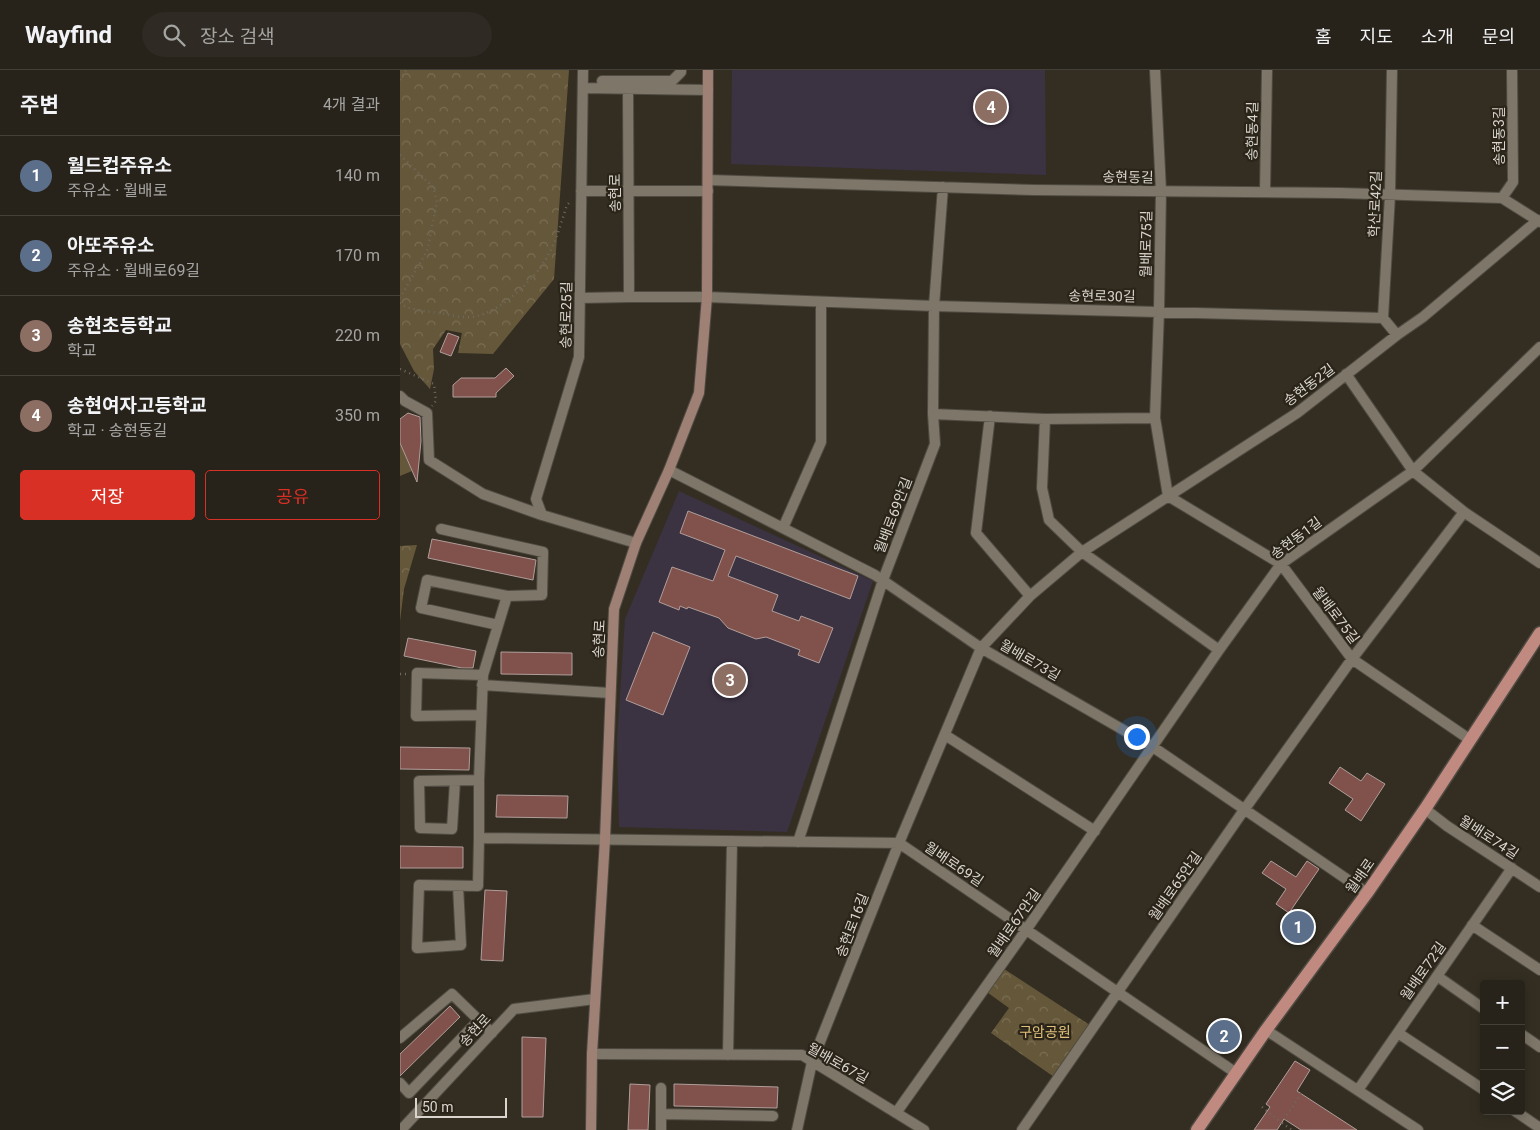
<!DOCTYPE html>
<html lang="ko">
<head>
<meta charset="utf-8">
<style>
	body { margin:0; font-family:Roboto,"Noto Sans KR",sans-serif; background:#2f2a23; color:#f1f3f6 }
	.controls { position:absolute; right:15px; bottom:15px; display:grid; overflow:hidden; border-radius:5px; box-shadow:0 2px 12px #0003 }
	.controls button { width:45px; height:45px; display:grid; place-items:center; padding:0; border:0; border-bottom:1px solid #433f39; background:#27221a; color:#f1f3f6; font:25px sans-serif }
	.scale { position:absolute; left:15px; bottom:12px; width:92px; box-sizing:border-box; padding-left:5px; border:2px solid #d9d5ce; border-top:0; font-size:14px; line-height:18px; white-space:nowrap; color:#d9d5ce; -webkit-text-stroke:4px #2a2419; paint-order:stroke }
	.you { position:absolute; left:736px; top:666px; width:18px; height:18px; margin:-12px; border:4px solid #fff; border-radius:50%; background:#1a73e8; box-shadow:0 0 0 8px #1a73e833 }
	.badge { display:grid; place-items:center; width:32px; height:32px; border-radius:50%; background:#d93025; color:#fff; font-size:16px; font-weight:700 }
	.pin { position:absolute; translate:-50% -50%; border:2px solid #fff; box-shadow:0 1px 5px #0006 }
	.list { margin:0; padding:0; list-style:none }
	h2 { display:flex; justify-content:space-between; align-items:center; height:65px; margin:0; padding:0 20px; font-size:21px }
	h2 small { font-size:16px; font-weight:400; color:#a4a4a2 }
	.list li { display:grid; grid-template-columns:32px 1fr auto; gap:15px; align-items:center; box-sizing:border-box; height:80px; padding:0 20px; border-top:1px solid #433f39 }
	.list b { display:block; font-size:19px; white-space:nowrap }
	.list p { margin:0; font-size:16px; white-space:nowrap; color:#a4a4a2 }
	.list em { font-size:16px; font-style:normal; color:#a4a4a2 }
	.actions { display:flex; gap:10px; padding:15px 20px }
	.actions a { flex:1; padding:11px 0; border:1px solid #d93025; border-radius:5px; text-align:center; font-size:18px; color:#d93025 }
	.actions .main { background:#d93025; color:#fff }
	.icon { flex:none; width:28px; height:28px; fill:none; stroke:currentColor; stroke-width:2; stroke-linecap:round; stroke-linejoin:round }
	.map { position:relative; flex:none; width:1140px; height:1060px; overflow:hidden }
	header { display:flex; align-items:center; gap:30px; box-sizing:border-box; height:70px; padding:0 25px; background:#27221a; border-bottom:1px solid #433f39 }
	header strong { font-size:24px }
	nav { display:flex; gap:28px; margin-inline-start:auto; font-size:18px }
	.search { width:350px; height:45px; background:#2f2a23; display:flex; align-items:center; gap:12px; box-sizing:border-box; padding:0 18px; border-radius:28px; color:#a4a4a2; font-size:19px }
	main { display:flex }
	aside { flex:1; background:#27221a }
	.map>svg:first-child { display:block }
</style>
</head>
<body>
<header>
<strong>Wayfind</strong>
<div class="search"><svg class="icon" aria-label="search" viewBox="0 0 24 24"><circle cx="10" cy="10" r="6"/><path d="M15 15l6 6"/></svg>장소 검색</div>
<nav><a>홈</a><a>지도</a><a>소개</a><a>문의</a></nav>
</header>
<main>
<aside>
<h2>주변<small>4개 결과</small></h2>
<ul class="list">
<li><span class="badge" style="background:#5c6f8a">1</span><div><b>월드컵주유소</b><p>주유소 · 월배로</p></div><em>140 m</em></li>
<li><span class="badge" style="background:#5c6f8a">2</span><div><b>아또주유소</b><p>주유소 · 월배로69길</p></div><em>170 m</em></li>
<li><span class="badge" style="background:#8d6e63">3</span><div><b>송현초등학교</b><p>학교</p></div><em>220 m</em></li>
<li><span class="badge" style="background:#8d6e63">4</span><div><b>송현여자고등학교</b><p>학교 · 송현동길</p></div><em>350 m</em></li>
</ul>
<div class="actions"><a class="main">저장</a><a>공유</a></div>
</aside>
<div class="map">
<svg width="1140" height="1060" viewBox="0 0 1140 1060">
	<defs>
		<pattern id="forest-crowns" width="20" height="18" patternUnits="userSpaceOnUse" patternTransform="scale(1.25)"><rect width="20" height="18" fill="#655739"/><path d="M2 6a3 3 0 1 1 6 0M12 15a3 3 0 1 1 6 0" fill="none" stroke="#7a6e54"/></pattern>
	</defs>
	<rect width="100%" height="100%" fill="#342e22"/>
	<path fill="#3b3242" d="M332 0H645L646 105 331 94Z
		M279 421 473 511 387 762 219 757 217 671 225 549Z"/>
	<path fill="url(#forest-crowns)" d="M0 0H169L154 209 93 284 58 283 62 263 46 260 33 279 34 299 30 319 14 301 0 274Z
		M17 475 4 519 0 551V476Z
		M601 897 693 957 657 1009 591 963 609 938 584 920Z"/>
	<path fill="#655739" d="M0 373 12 401 0 406Z"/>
	<path fill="#81514c" stroke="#b09e9b" d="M48 263 59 267 51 286 40 282Z
		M106 298 114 306 96 323V327H53V315L61 308H95Z
		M8 343 20 347 21 371 17 412 0 373V349Z
		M288 441 458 506 450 529 336 486 328 506 378 525 372 541 399 551 401 546 433 558 419 593 398 585 400 580 366 567 356 569 328 558 319 548 288 537 287 539 280 536 279 540 259 532 272 497 313 511 325 480 280 463Z
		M32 469 136 490 133 510 28 488Z
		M253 562 290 577 263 645 226 630Z
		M8 568 76 581 73 598H62L4 586Z
		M101 582 172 583V605L101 604Z
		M0 677 70 678 69 700 0 699Z
		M940 697 961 711 967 703 985 714 961 751 945 740 953 729 929 713Z
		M97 725 168 726 167 748 96 747Z
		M0 776 63 777V798H0Z
		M871 791 896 807 907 791 919 799 889 843 876 834 886 819 862 803Z
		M85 820 107 821 103 891 81 890Z
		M50 936 60 947 0 1006V984Z
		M122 967 146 968 143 1047H122Z
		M895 991 910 1000 897 1021 957 1060H901L884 1049 877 1060H854L870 1037 866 1034Z
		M230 1014 250 1015 248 1060H228Z
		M274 1014 378 1017 377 1038 274 1036Z"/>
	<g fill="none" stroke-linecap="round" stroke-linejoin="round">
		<defs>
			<path id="minor" d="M183 0 179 287 136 429 142 445 236 473
				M755 0 761 121 759 241 755 348 768 426 881 494 952 589 1069 669
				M992 0 990 125 983 248 997 265
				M202 11H272L281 2V0
				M183 18 308 20
				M308 110 634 120 940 123 1102 128 1140 152
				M181 121H308
				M865 122 867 0
				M1102 128 1113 112 1112 0
				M229 227H307L534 236 983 248
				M180 228 229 227 228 19
				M946 304 1013 401 1064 442 1140 493
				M0 326 5 331 27 343 29 390 83 424 142 445
				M533 344 645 349 755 348
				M590 346 576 463 630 526
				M645 349 642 418 649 450 682 482 819 580
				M269 400 475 505 581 578 753 677 967 823
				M383 458 421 372V232
				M41 459 143 482 142 525 107 526
				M83 605 107 526 27 510 21 538 98 555
				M82 615 210 623
				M545 665 695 761
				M79 710 83 605 17 603 16 646 81 645
				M55 711 52 759 20 758 19 711 79 710V768
				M1025 739 1047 756 1140 817
				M398 772 483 510 535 374 533 344 534 236 543 117
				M58 816 61 875 17 878 19 815 78 816 79 768 499 773 836 1003
				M1072 855 1140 900
				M1037 906 1084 939
				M866 960 1018 1060
				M998 963 1084 1020
				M1121 964 1140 977
				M0 968 52 924 92 963
				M192 984 402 985 524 1060
				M328 985 332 771
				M0 1013 9 1023 79 950
				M261 1018V1060
				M958 1020 1112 798
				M1115 1041 1140 1058
				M496 1043 626 860 819 580 881 494 1013 401 1140 277
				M261 1044 373 1046
				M1 1060 114 939 195 929
				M397 1060 412 992 499 773 581 578 630 526 682 482 897 343 997 265 1023 247 1138 150
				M622 1060 844 740 952 589 1064 442"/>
			<path id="secondary" d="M191 1060 192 984 205 769 214 539 236 473 269 400 299 323 307 227 308 0"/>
			<path id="primary" d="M797 1060 866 960 967 823 1025 739 1140 563"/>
		</defs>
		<use href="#minor" stroke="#504b42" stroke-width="12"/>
		<use href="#secondary" stroke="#504b42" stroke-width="12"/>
		<use href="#primary" stroke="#504b42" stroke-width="15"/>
		<path stroke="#6f695f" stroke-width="2.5" stroke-dasharray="1 4" stroke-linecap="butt" d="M0 10 6 0
			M0 85 33 117 37 132 27 181 0 228
			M0 233C10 241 28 241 41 243 51 245 62 248 72 247 98 244 133 211 146 189 156 173 161 153 167 135L171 131
			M0 299 34 314 36 331 32 336
			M0 604H8
			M862 1037 882 1053 902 1022
			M882 1053 892 1060"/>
		<use href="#minor" stroke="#7d7669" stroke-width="10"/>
		<use href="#secondary" stroke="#9f8075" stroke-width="10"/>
		<use href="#primary" stroke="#c08a81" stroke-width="12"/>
	</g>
	<g text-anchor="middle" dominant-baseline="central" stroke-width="4.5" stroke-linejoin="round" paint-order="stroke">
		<g font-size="14" fill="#d9d5ce" stroke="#2a2419">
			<text transform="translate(852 61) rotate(-89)">송현동4길</text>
			<text transform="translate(1099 66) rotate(-90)">송현동3길</text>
			<text transform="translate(728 107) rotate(1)">송현동길</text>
			<text transform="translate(215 123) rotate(-90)">송현로</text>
			<text transform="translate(975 134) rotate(-88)">학산로42길</text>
			<text transform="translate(746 174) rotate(-89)">월배로75길</text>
			<text transform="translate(702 226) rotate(1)">송현로30길</text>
			<text transform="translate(166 245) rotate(-89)">송현로25길</text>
			<text transform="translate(909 315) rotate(-37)">송현동2길</text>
			<text transform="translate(493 445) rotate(-69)">월배로69안길</text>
			<text transform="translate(896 468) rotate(-37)">송현동1길</text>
			<text transform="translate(936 545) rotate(53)">월배로75길</text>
			<text transform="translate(199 569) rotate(-87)">송현로</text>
			<text transform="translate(630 590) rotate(30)">월배로73길</text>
			<text transform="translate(1089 767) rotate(33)">월배로74길</text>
			<text transform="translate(554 794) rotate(34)">월배로69길</text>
			<text transform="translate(960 806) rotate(-55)">월배로</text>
			<text transform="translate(775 816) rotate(-55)">월배로65안길</text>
			<text transform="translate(614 853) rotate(-55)">월배로67안길</text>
			<text transform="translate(452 855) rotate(-69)">송현로16길</text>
			<text transform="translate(1023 901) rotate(-55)">월배로72길</text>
			<text transform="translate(75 960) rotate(-47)">송현로</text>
			<text transform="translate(438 993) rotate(29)">월배로67길</text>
		</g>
		<g font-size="14" fill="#e1c17c" stroke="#2a2419">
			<text x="645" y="962">구암공원</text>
		</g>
	</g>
</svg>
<div class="controls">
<button>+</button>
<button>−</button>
<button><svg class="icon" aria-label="layers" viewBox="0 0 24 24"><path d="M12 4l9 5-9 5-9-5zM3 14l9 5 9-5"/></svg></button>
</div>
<div class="scale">50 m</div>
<div class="you"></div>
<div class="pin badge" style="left:898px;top:857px;background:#5c6f8a">1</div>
<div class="pin badge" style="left:824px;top:966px;background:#5c6f8a">2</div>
<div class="pin badge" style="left:330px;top:610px;background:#8d6e63">3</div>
<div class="pin badge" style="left:591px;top:37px;background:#8d6e63">4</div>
</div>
</main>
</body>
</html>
